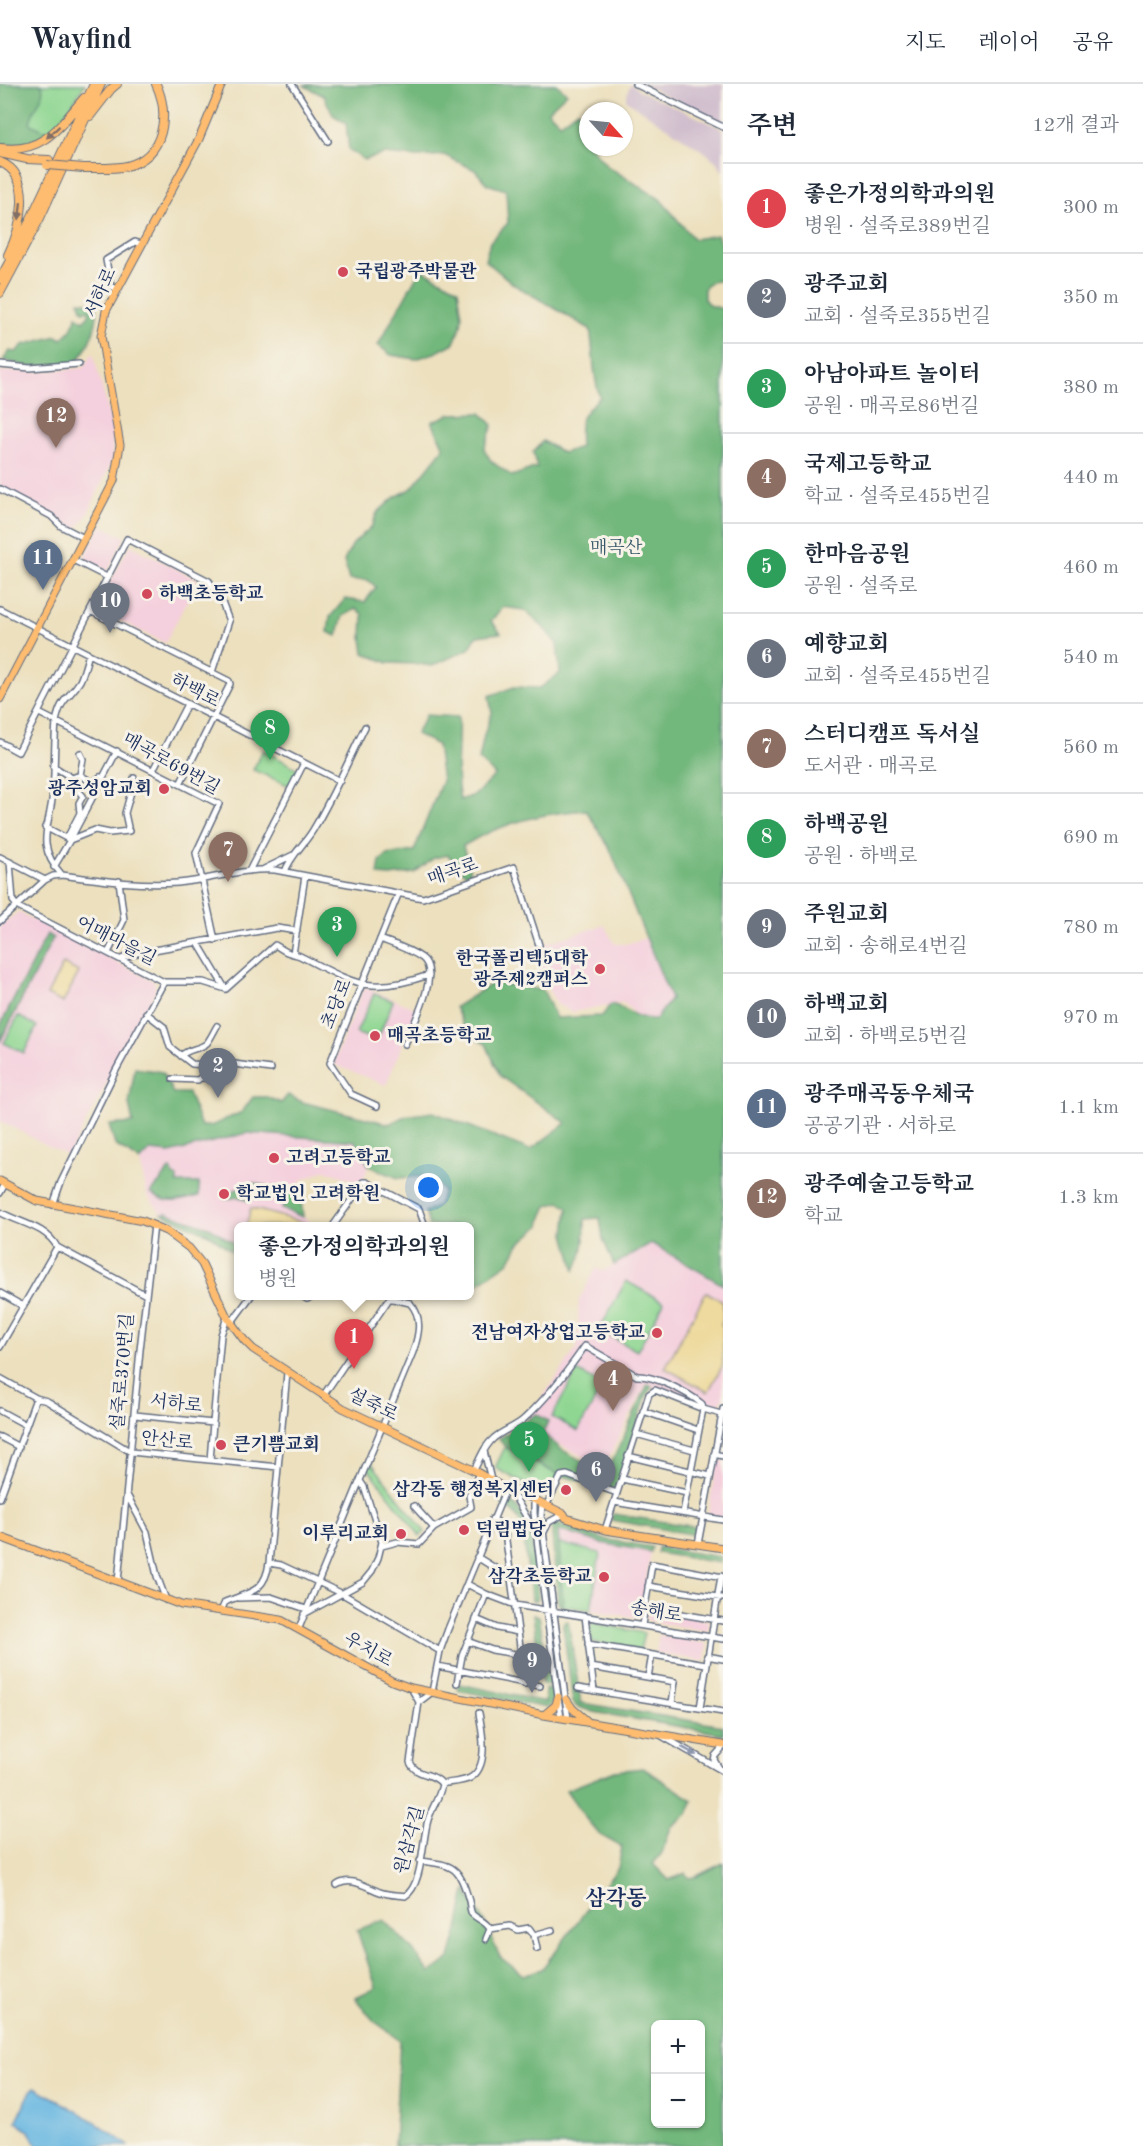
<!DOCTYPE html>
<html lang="ko">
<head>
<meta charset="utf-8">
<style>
	body { margin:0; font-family:"Old Standard TT","Noto Serif KR",serif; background:#f6f6f7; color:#1f2937 }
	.controls { position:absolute; right:18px; bottom:18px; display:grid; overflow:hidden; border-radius:9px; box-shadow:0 2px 4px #0004 }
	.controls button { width:54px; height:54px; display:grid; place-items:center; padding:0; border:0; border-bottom:2px solid #e0e1e3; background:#fff; color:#1f2937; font:30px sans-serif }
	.compass { position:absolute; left:579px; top:18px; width:54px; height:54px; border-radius:50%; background:#fff; box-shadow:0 2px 4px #0004; rotate:117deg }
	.you { position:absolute; left:429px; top:1104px; width:21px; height:21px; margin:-15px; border:4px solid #fff; border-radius:50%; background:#1a73e8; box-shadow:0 0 0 9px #1a73e833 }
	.badge { display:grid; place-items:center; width:39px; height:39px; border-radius:50%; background:#d1495b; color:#fff; font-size:20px; font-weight:700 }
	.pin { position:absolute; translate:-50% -50px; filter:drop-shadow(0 2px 3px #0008) }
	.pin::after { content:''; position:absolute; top:32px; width:21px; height:18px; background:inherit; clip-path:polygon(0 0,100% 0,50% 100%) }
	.popup { position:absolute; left:234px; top:1138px; width:240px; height:78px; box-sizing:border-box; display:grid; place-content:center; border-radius:9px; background:#fff; filter:drop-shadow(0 2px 4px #0005); font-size:20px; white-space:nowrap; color:#747a83 }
	.popup b { font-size:22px; color:#1f2937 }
	.popup::after { content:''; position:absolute; left:50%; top:100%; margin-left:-12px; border:12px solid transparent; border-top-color:#fff }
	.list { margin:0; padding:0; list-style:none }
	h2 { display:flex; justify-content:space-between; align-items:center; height:78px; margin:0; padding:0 24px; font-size:26px }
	h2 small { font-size:20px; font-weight:400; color:#747a83 }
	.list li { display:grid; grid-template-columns:39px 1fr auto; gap:18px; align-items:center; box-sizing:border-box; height:90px; padding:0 24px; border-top:2px solid #e0e1e3 }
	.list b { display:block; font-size:22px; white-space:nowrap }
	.list p { margin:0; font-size:20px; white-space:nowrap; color:#747a83 }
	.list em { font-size:20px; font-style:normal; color:#747a83 }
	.map { position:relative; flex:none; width:723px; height:2062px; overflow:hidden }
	header { display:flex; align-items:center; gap:36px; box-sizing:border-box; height:84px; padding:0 30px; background:#fff; border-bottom:2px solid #e0e1e3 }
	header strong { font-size:28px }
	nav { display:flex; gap:33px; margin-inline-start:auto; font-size:21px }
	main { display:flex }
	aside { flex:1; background:#fff }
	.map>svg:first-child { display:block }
</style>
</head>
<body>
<header>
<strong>Wayfind</strong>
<nav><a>지도</a><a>레이어</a><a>공유</a></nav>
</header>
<main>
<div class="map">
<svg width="723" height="2062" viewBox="0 0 723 2062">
	<rect width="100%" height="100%" fill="#f7f3e8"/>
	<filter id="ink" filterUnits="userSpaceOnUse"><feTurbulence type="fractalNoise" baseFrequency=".0167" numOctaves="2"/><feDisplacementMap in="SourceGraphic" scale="12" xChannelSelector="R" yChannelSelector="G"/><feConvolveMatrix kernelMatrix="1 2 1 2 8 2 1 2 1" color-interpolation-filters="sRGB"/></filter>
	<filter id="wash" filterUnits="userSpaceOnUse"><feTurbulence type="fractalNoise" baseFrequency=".008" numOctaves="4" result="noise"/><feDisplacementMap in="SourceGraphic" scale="24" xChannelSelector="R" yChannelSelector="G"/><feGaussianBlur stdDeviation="1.35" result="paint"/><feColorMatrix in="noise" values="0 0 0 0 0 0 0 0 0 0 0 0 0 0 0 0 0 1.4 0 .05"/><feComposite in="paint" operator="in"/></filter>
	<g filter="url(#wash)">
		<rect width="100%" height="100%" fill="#ece0be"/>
		<path fill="#f4cfdd" d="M93 269 111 337 113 350 112 377 87 431 76 445 0 401V287L37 288 83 284Z
			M101 441 125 453 108 487 84 474Z
			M130 461 198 496 165 559 96 525Z
			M18 828 154 897 156 906 68 1072 0 1037V842Z
			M604 841 615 860H626L646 854 671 915 656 935 642 936 623 918 572 928 558 921 549 907 534 863Z
			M364 903 417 925 386 1001 333 980Z
			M247 1049 355 1057 369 1082 361 1099 325 1086 300 1097 303 1133 316 1142H238V1172L209 1150 162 1130 147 1111 140 1077 150 1067 170 1069Z
			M651 1159 723 1201V1313L720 1319 715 1323 646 1301 607 1377 594 1378 522 1342 577 1264 579 1216 596 1184 603 1187Z
			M719 1376 723 1377V1433L708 1430 717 1378Z
			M558 1445 601 1459 651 1468 640 1534 563 1522Z
			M650 1526 709 1537V1544L706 1547 649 1537 646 1534Z
			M659 1551 705 1559 707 1562 705 1575 703 1577 656 1569Z"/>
		<path fill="#d0bdcd" d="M631 0 640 7 723 45V88L717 78 706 69 626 16 629 3Z
			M642 0H723V39L690 23Z"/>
		<path fill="#8ed691" stroke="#548278" stroke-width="1.5" d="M0 0H85C68 28 59 43 30 59Z
			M263 666 300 686 290 702 253 686Z
			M374 910 393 917 377 957 356 949Z
			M18 932 37 942 24 969 4 959Z
			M626 1197 664 1218 637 1267 599 1246Z
			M577 1287 603 1301 578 1347 552 1333Z
			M505 1363 559 1391 549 1410 546 1411 495 1384Z
			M370 1377 425 1448 420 1452 365 1380Z
			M558 1459 600 1469 591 1526 563 1522Z
			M593 1539 644 1549 640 1567 593 1558 591 1556 590 1543Z"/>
		<path fill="#72b77b" stroke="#46736c" stroke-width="1.5" fill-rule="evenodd" d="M0 0H42C46 17 31 24 30 40L49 48C31 59 22 63 0 60Z
			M556 0 567 9 548 27 560 39 578 26 587 35 583 51 588 59V63H591L607 82 660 115 694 155 717 151 723 164V196L711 198 704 205V215L709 221 723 225V1201L651 1159 614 1181 603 1155 600 1134 585 1135C585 1153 584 1170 575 1186L565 1150 568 1124 560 1118 547 1122 542 1133 540 1142 519 1160 509 1178 470 1205V1142H429L425 1128 438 1122 443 1107 430 1092 398 1094 369 1082 355 1057 247 1049 170 1069 150 1067 140 1077 115 1061 109 1041 133 1039 129 1020 135 984 162 988 173 1009H188L201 1042H211L242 1028 253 1013H267L281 1019 288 1011 302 1018 389 1040 405 1032 433 1028 530 1066 566 1039 500 992 486 960 468 951 455 923 493 899 543 906 556 934 602 932 611 920C629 925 636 936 656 935L671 915 610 765 586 726C543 729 500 739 463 762L471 789 465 790 448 771 434 774 414 789 390 792 378 791 380 777 387 771 414 767 442 697 437 661 416 650 426 631 458 633C460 661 454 688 460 716L475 711 495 691 479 676 484 651 492 629 489 612 514 603 540 604 560 589 557 560 543 543 524 526 503 523 491 537 501 549 477 552 469 565 432 582 419 580 388 579 364 569 362 555 363 530 356 525 343 532 337 552 328 548 330 533 345 515 365 518 376 503 368 496H349L344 477 353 460 372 442 377 429 395 413 411 405 444 364 432 338 450 330 481 329 493 341 484 365 491 377 512 392 537 383 533 368 543 357 563 369 580 363C578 334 580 333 600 313 592 291 594 268 590 245L513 200 485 176 490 158 508 139 506 106 487 100 475 86 444 71 418 73 384 70 364 76 349 66 346 39 333 31 324 12 303 1Z
			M420 186H423L458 205 462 232 461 242 454 259 437 268 416 275 391 271 378 261Z
			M79 217 96 219C101 238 88 264 76 279L29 283 3 276 10 267 16 268 23 261 57 252 62 255 70 247 77 232 83 237 89 231V226L83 227Z
			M47 850 53 854 1 956 0 942Z
			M170 1085 172 1086 173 1092 177 1093V1099H199V1112C180 1117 167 1122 151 1109Z
			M253 1099 267 1102 263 1113 250 1109 248 1117 239 1113 225 1115V1110Z
			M273 1103 300 1109 303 1133 282 1125 284 1118 269 1114Z
			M167 1129 211 1144 238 1162V1172L209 1150 162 1130Z
			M648 1300 652 1302 646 1313 617 1403 613 1405 559 1391 505 1363 499 1355 536 1330 548 1337 543 1349 562 1366 586 1379 611 1380Z
			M504 1416C535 1421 535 1488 538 1513L537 1516 532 1517 522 1442C518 1433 512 1425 502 1420Z
			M613 1430 697 1443 695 1451 611 1436Z
			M551 1438 603 1455 652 1463 651 1468 601 1459 558 1446 563 1522 558 1519Z
			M658 1463 721 1473 720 1479 657 1469Z
			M533 1530 539 1532 550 1602 542 1600Z
			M568 1537 581 1619 723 1642V1650L594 1628 576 1622 573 1618 563 1541 564 1538Z
			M459 1600 545 1618V1605L552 1606C554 1614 554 1619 547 1624L458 1606Z
			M643 1684 693 1716 687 1730 671 1743 662 1769 653 1780 669 1796 686 1789 689 1794 695 1793 723 1779V2062H394L400 1956 374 1937 355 1914 376 1903 357 1846 384 1836 411 1864 430 1889 450 1874 457 1850 466 1806 482 1833 500 1873 523 1891 542 1885 618 1784 622 1763 600 1751 587 1736 566 1706 615 1687ZM656 1940H700V2040H656Z"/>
		<path fill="#eeda9e" stroke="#84847e" stroke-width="1.5" d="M63 880 79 888 63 919 47 911Z
			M251 1124 305 1139 304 1142H246Z
			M706 1208 723 1217V1236L721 1240 723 1242V1281L708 1308 665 1284Z"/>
		<path fill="#66b6e1" stroke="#4072a0" stroke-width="1.5" d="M35 2003C67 2022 100 2039 129 2062H37L29 2047 16 2038 31 2007Z"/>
	</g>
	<g filter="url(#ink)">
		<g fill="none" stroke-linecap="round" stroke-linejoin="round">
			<defs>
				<path id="minor" d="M292 0 328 57
					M635 0 723 43
					M117 205 111 202 106 176 135 158 141 160
					M0 281 30 284 79 280
					M0 405 51 432 61 442 84 454
					M73 476 107 493
					M0 525 340 697
					M90 527 229 597 230 600 180 700
					M39 629 219 720 196 769 215 856
					M0 658 18 668 127 455 209 497 221 516 229 537 212 588
					M53 682 72 694 80 691 83 675 80 669
					M153 686 187 620
					M80 691 93 699 100 693
					M45 743 70 756 54 783
					M126 747 128 743 125 729 131 708 132 707 134 694
					M67 754 80 729 79 719 83 712 73 701 72 694
					M70 756 117 667
					M70 756 95 746 110 749 129 747
					M0 773 45 796
					M10 778 13 817 18 823 164 898H203L226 905
					M264 785 293 771
					M249 787 304 679
					M285 788C290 772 304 761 313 746 333 713 348 677 365 643
					M62 791C34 760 50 743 53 708 55 685 54 661 56 638 61 613 69 615 80 597 84 589 86 579 89 570
					M0 837 45 796 53 792 62 791C100 796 140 802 178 799 211 796 242 784 275 786L423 814 514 783 539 861
					M380 855C393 860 410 865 422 874 442 888 412 943 405 960
					M198 859 225 904
					M108 869 124 836 119 797
					M293 870 305 792
					M121 875 137 869 277 844 297 847
					M226 905 275 861C279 863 282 866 287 868 291 870 296 870 300 872 354 899 368 912 429 891
					M146 929 164 943 170 963 192 980 220 982 227 979 271 985
					M181 972C188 964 200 966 207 959 211 954 214 947 217 942
					M173 995 198 996 200 994H215L221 989 223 982
					M377 1022 351 1010 330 979 398 811
					M0 1109 5 1100
					M53 1121 61 1098 115 988 164 898
					M0 1128C19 1139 46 1142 57 1163L146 1211
					M333 1142 364 1098H367L419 1125 425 1142
					M0 1209 23 1222
					M302 1212 307 1215 312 1212
					M231 1239 251 1212
					M0 1263 57 1163
					M0 1294 36 1314 47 1317 131 1368 278 1383
					M323 1312 389 1215H393L410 1219
					M0 1327 26 1341
					M643 1327 698 1346
					M135 1331 213 1339 210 1376
					M213 1339 221 1251 227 1233
					M636 1350 694 1366
					M0 1353 19 1363
					M484 1367 491 1396
					M714 1370 723 1372
					M628 1372 710 1392
					M474 1386C480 1375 484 1362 494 1354 503 1346 516 1343 525 1334 548 1313 567 1288 585 1262L637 1292C654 1291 689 1309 702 1320L703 1325 683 1429
					M622 1395 687 1409
					M510 1405 534 1446
					M127 1411 147 1448 157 1492 166 1516
					M0 1414 36 1314
					M534 1416V1429L541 1489 561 1634
					M614 1418 723 1436
					M542 1420 541 1432 568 1635
					M414 1422 434 1444
					M546 1422 561 1392 567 1391 617 1409
					M492 1435 500 1439 505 1449 525 1600
					M605 1446 649 1310 655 1306 703 1325 721 1330
					M544 1448 549 1438 564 1430
					M698 1460 723 1325
					M382 1462 397 1458 419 1460 434 1444 471 1423 469 1412 479 1389
					M477 1473 511 1494
					M269 1479 287 1289
					M118 1498 140 1266 154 1141
					M467 1500 486 1510 515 1521 723 1555
					M648 1502 723 1514
					M238 1514 271 1513 306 1525
					M645 1524 723 1537
					M221 1527 225 1518C249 1508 265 1509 269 1479L281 1481 341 1509 440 1567
					M304 1530 363 1498 372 1487 378 1474 382 1458 364 1403 360 1397
					M585 1532 594 1607
					M476 1535 497 1544 518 1548
					M642 1541 652 1480 723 1493
					M299 1544 413 1268C419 1251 423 1233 410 1219
					M467 1557 492 1566 521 1571
					M588 1560 706 1580
					M707 1572 723 1575
					M437 1582 540 1602
					M591 1583 675 1598 672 1619
					M648 1593 652 1571
					M457 1599 462 1572 486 1510
					M411 1604 419 1618 432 1608 440 1567 448 1545 506 1405
					M578 1604 723 1628
					M700 1624 721 1492
					M662 1652 723 1687
					M719 1684 714 1676 715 1672 723 1663
					M442 1700C450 1698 463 1698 470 1694 490 1683 482 1647 479 1629
					M420 1777C454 1781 459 1782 469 1817 470 1821 470 1827 472 1830 478 1836 486 1837 490 1845L486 1855
					M337 1801C351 1792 366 1803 380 1808 388 1811 397 1811 405 1812 423 1802 422 1755 428 1736 432 1723 440 1713 442 1700 434 1688 416 1693 410 1678L419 1618
					M490 1845 510 1842 518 1846 529 1844 534 1851 537 1865
					M534 1851 552 1846"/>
				<path id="major" d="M0 615 114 397 120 361 101 252 106 227 199 55 222 0
					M0 1097 37 1117 143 1137 166 1147 189 1164 202 1180 227 1233 244 1256 253 1265 343 1324 473 1386 506 1405 509 1403 564 1430 566 1434 605 1446 723 1464
					M0 1453 181 1521 281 1536 392 1597 411 1604 544 1631 723 1661
					M566 1615 573 1625 587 1637
					M544 1631 556 1621 558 1613"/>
				<path id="highway" d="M90 32 111 5 117 0
					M0 64C43 70 59 43 84 14
					M0 69 27 75 49 76
					M0 78C35 92 21 145 8 171
					M84 84C98 84 113 85 127 82 165 72 170 30 156 0
					M0 195 18 162 94 0
					M0 209 40 134 101 0"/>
			</defs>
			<use href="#minor" stroke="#646d80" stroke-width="8"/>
			<use href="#major" stroke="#646d80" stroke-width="9"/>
			<use href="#highway" stroke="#646d80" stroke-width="10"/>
			<use href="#minor" stroke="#fff" stroke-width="5"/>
			<use href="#major" stroke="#fdbc70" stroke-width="7"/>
			<use href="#highway" stroke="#fdbc70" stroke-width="8"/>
			<defs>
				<path id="highway-bridge" d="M47 81 84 84"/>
			</defs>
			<use href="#highway-bridge" stroke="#646d80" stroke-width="10" stroke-linecap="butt"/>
			<use href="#highway-bridge" stroke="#fdbc70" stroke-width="8"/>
		</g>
		<defs><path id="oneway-solid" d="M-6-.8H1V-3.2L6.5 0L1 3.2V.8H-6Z" transform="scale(1.5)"/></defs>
		<g fill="#816e66">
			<use href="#oneway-solid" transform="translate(53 48) rotate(137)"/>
			<use href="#oneway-solid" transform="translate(20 127) rotate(96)"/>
		</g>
		<use fill="#8d97ae" href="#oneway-solid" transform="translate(689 1667) rotate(29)"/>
	</g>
	<g fill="#d1495b" stroke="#f7f3e8" stroke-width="2">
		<circle cx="343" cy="188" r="6"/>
		<circle cx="147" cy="510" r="6"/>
		<circle cx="164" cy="705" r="6"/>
		<circle cx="600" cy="885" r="6"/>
		<circle cx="375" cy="952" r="6"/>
		<circle cx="274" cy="1074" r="6"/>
		<circle cx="224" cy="1110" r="6"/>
		<circle cx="657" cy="1249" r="6"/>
		<circle cx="221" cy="1361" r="6"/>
		<circle cx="566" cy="1406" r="6"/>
		<circle cx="464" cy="1446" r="6"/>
		<circle cx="401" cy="1450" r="6"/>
		<circle cx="604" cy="1493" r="6"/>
	</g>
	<g text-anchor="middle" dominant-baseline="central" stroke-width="6" stroke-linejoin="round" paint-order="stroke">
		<g font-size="18" font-weight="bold" fill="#1b2f5e" stroke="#f7f3e8" text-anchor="start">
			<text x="355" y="188">국립광주박물관</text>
			<text x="159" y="510">하백초등학교</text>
			<text x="152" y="705" text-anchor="end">광주성암교회</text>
			<text x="588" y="875" text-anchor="end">한국폴리텍5대학<tspan x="588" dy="21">광주제2캠퍼스</tspan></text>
			<text x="387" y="952">매곡초등학교</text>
			<text x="286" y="1074">고려고등학교</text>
			<text x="236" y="1110">학교법인 고려학원</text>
			<text x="645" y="1249" text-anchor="end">전남여자상업고등학교</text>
			<text x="233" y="1361">큰기쁨교회</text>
			<text x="554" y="1406" text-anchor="end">삼각동 행정복지센터</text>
			<text x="476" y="1446">덕림법당</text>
			<text x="389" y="1450" text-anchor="end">이루리교회</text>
			<text x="592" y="1493" text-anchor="end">삼각초등학교</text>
		</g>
		<g font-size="18" fill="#1b2f5e" stroke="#f7f3e8">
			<text transform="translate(101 209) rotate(-66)">서하로</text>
			<text transform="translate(195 607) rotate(27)">하백로</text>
			<text transform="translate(171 680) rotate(29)">매곡로69번길</text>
			<text transform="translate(453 788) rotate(-19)">매곡로</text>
			<text transform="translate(116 857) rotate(27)">어매마을길</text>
			<text transform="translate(337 920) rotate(-68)">초당로</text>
			<text transform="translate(123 1288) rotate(-85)">설죽로370번길</text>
			<text transform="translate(176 1320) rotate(6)">서하로</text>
			<text transform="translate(373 1321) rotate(26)">설죽로</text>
			<text transform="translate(167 1357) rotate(6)">안산로</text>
			<text transform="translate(656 1528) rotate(10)">송해로</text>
			<text transform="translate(368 1566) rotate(29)">우치로</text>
			<text transform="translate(410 1756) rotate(-75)">원삼각길</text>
		</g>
		<g font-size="18" fill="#38596b" stroke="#f7f3e8">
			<text x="616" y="464">매곡산</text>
		</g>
		<g font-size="21" font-weight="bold" fill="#1b2f5e" stroke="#f7f3e8">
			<text x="616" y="1815">삼각동</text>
		</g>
	</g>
</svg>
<div class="controls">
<button>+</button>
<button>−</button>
</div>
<svg class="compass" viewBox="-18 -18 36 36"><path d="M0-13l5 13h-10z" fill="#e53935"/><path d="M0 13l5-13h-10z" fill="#747a83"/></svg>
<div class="you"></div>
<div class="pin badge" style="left:354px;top:1285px;background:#e0444e">1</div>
<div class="popup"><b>좋은가정의학과의원</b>병원</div>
<div class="pin badge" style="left:218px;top:1014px;background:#6b7280">2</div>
<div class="pin badge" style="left:337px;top:873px;background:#2e9e5b">3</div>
<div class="pin badge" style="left:613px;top:1327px;background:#8d6e63">4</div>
<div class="pin badge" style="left:529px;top:1388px;background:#2e9e5b">5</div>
<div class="pin badge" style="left:596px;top:1418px;background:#6b7280">6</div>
<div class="pin badge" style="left:228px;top:798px;background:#8d6e63">7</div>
<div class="pin badge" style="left:270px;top:676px;background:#2e9e5b">8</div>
<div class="pin badge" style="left:532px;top:1609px;background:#6b7280">9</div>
<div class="pin badge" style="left:110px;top:549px;background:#6b7280">10</div>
<div class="pin badge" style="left:43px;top:506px;background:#5c6f8a">11</div>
<div class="pin badge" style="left:56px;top:364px;background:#8d6e63">12</div>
</div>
<aside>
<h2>주변<small>12개 결과</small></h2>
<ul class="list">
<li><span class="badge" style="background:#e0444e">1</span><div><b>좋은가정의학과의원</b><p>병원 · 설죽로389번길</p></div><em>300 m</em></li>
<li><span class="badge" style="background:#6b7280">2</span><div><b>광주교회</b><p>교회 · 설죽로355번길</p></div><em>350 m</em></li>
<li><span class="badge" style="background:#2e9e5b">3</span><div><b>아남아파트 놀이터</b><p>공원 · 매곡로86번길</p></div><em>380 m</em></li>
<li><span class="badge" style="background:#8d6e63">4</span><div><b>국제고등학교</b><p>학교 · 설죽로455번길</p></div><em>440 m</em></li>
<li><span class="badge" style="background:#2e9e5b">5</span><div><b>한마음공원</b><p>공원 · 설죽로</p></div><em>460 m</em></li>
<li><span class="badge" style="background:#6b7280">6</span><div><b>예향교회</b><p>교회 · 설죽로455번길</p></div><em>540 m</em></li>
<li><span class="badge" style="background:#8d6e63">7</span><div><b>스터디캠프 독서실</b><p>도서관 · 매곡로</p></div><em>560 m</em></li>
<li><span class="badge" style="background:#2e9e5b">8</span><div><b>하백공원</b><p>공원 · 하백로</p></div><em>690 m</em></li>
<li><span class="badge" style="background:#6b7280">9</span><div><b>주원교회</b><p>교회 · 송해로4번길</p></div><em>780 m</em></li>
<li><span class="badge" style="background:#6b7280">10</span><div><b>하백교회</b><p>교회 · 하백로5번길</p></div><em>970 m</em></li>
<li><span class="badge" style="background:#5c6f8a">11</span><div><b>광주매곡동우체국</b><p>공공기관 · 서하로</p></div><em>1.1 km</em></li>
<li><span class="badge" style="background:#8d6e63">12</span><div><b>광주예술고등학교</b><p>학교</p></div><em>1.3 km</em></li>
</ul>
</aside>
</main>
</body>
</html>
